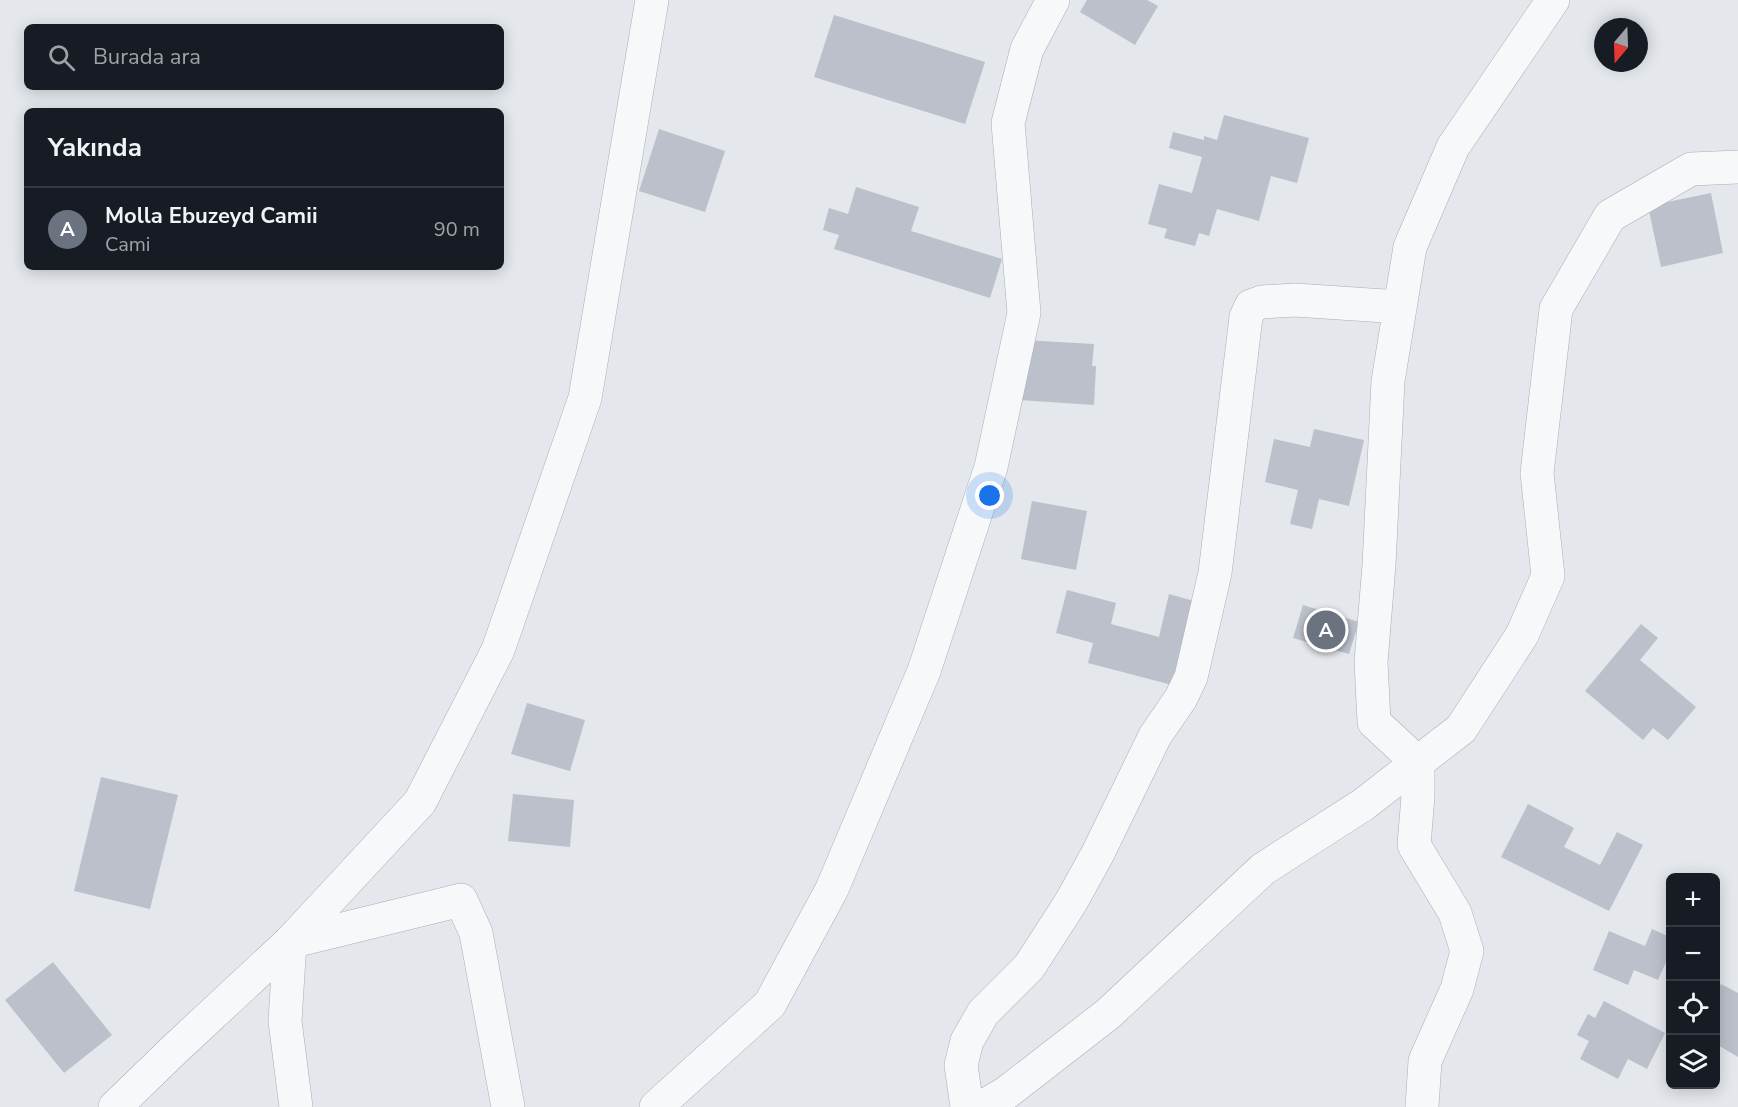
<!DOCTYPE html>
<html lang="tr">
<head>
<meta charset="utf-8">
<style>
	body { margin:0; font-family:"Nunito Sans",sans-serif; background:#242831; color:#f1f3f6 }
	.controls { position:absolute; right:18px; bottom:18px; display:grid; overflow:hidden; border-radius:9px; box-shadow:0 3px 15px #0003 }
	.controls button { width:54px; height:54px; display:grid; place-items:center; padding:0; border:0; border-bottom:2px solid #363941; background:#171b24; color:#f1f3f6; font:30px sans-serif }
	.compass { position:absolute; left:1594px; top:18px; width:54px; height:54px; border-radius:50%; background:#171b24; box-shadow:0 3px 15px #0003; rotate:199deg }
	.you { position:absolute; left:990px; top:496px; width:21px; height:21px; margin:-15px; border:4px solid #fff; border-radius:50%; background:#1a73e8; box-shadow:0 0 0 9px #1a73e833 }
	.badge { display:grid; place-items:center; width:39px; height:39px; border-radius:50%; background:#d1495b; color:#fff; font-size:20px; font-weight:700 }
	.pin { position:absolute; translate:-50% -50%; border:3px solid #fff; box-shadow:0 2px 6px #0006 }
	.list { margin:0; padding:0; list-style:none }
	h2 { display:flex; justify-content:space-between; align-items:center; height:78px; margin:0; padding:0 24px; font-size:26px }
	h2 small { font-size:20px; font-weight:400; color:#9ea1a6 }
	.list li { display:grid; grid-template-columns:39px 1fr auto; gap:18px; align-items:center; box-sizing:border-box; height:84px; padding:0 24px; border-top:2px solid #363941 }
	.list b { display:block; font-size:22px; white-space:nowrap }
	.list p { margin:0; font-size:20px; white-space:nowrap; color:#9ea1a6 }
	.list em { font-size:20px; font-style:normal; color:#9ea1a6 }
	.icon { flex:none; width:33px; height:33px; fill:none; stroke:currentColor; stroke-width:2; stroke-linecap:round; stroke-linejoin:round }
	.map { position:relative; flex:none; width:1738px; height:1107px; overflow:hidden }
	.search { position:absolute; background:#171b24; box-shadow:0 3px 15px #0003; left:24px; top:24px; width:480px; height:66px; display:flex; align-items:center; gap:15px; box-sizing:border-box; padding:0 21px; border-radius:9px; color:#9ea1a6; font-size:22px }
	.panel { position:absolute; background:#171b24; box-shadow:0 3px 15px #0003; left:24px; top:108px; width:480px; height:162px; border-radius:9px }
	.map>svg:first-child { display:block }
</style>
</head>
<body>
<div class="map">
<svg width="1738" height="1107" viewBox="0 0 1738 1107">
	<rect width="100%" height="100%" fill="#e4e7ec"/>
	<path fill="#bbc0ca" d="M1087 0H1147L1158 6 1135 45 1080 12Z
		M834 15 985 62 965 124 814 77Z
		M1224 115 1309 138 1297 183 1271 176 1259 221 1217 209 1209 236 1199 233 1195 246 1164 238 1167 229 1148 224 1159 184 1192 193 1202 157 1169 148 1173 132 1204 140V136L1217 140Z
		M659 129 725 151 705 212 639 191Z
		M856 187 919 207 911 231 1002 259 990 298 834 249 839 235 823 230 829 208 848 214Z
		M1711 193 1723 253 1661 267 1648 206Z
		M1023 340 1094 344 1092 366H1096L1094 405 1019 400Z
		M1314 429 1364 440 1349 506 1319 499 1312 529 1290 524 1298 490 1265 482 1274 439 1310 447Z
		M1032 501 1087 511 1076 570 1021 559Z
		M1067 590 1116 603 1111 624 1159 637 1169 594 1194 601 1172 685 1088 663 1093 643 1056 633Z
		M1303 605 1359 622 1349 654 1293 638Z
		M1641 624 1658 638 1640 660 1696 707 1668 740 1653 728 1643 740 1585 691Z
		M527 703 585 720 570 771 511 754Z
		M101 777 178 795 150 909 74 891Z
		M513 794 574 800 570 847 508 841Z
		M1528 804 1574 828 1564 847 1600 865 1617 832 1643 845 1609 911 1501 857Z
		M1652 929 1670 937V964L1666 962 1658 980 1634 970 1628 985 1593 970 1609 931 1645 946Z
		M53 962 112 1035 64 1073 5 1000Z
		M1721 984 1738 993V1057L1716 1044V994Z
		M1604 1001 1665 1033 1647 1069 1628 1059 1618 1079 1580 1059 1589 1041 1577 1035 1588 1014 1595 1018Z"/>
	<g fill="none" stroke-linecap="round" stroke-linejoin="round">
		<defs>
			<path id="minor" d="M296 1107 285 1021 290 942 461 900 476 933 508 1107
				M656 1107 770 1004 832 889 924 671 991 467 1024 313 1008 123 1027 49 1053 0
				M967 1107 961 1065 967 1041 983 1013 1029 967 1071 902 1098 853 1155 736 1181 698 1191 677 1215 573 1246 317 1251 306 1262 302 1295 300 1400 307
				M982 1107 1006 1093 1108 1014 1263 869 1364 804 1461 729 1522 635 1548 576 1537 473 1556 309 1610 216 1691 169 1738 167
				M1422 1107 1425 1061 1457 989 1467 951 1455 913 1414 845 1418 796V763L1374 722 1371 662 1379 565 1388 381 1410 247 1453 147 1553 0"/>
			<path id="tertiary" d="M115 1107 176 1048 290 942 420 802 498 650 585 398 652 0"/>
		</defs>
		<use href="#minor" stroke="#a9aeb7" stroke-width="34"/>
		<use href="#tertiary" stroke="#a9aeb7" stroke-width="34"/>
		<use href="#minor" stroke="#f7f8fa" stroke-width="33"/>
		<use href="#tertiary" stroke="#f7f8fa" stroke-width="33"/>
	</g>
</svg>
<div class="controls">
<button>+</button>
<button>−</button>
<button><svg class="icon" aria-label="locate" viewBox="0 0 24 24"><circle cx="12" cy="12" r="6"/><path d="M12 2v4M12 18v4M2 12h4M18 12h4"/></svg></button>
<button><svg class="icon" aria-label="layers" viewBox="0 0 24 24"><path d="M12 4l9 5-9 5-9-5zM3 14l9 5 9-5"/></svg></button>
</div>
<svg class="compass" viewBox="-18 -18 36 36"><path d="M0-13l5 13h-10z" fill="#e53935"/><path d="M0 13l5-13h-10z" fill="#9ea1a6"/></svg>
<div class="you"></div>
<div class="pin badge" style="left:1326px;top:630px;background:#6b7280">A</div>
<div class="search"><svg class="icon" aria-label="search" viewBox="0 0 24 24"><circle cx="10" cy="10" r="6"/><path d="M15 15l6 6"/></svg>Burada ara</div>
<section class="panel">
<h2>Yakında<small></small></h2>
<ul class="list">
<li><span class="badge" style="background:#6b7280">A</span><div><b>Molla Ebuzeyd Camii</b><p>Cami</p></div><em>90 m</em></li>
</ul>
</section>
</div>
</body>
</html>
